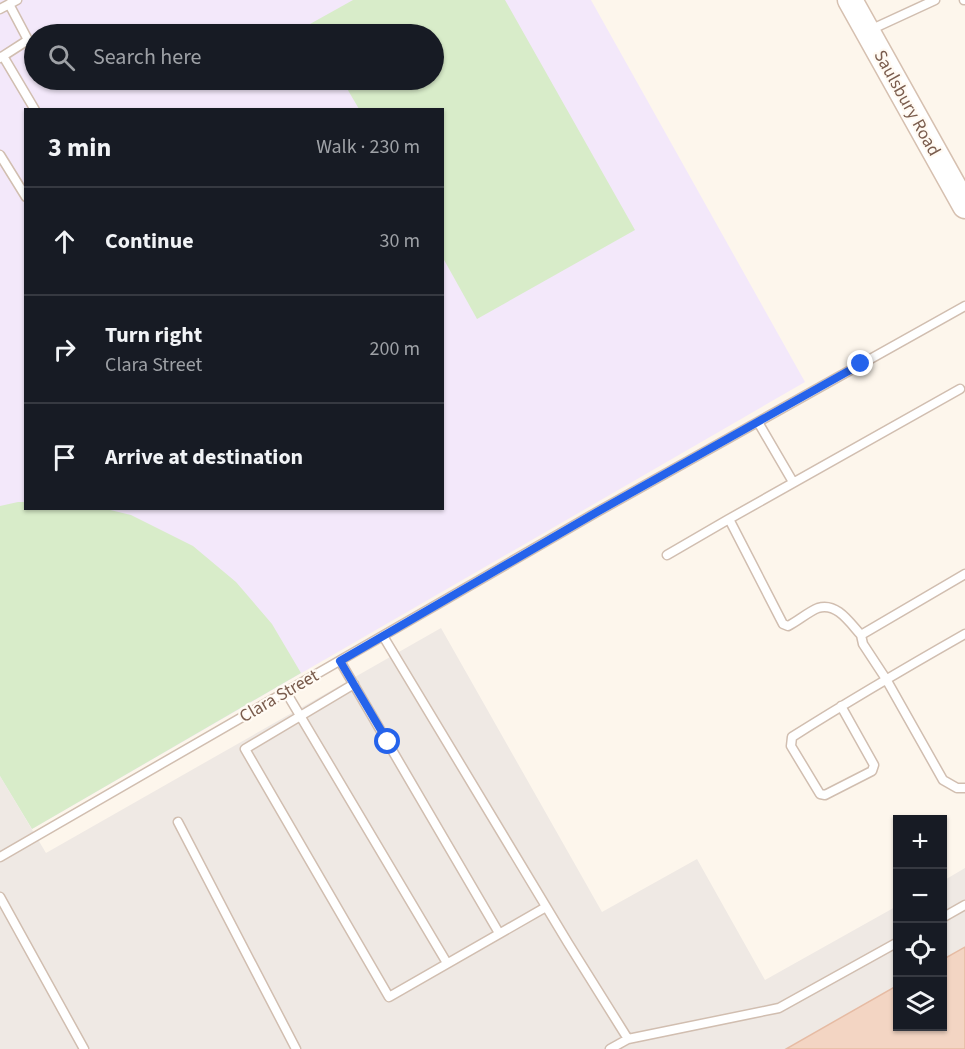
<!DOCTYPE html>
<html lang="en">
<head>
<meta charset="utf-8">
<style>
	body { margin:0; font-family:"Source Sans 3",sans-serif; background:#242831; color:#f1f3f6 }
	.controls { position:absolute; right:18px; bottom:18px; display:grid; overflow:hidden; border-radius:0px; box-shadow:0 2px 4px #0004 }
	.controls button { width:54px; height:54px; display:grid; place-items:center; padding:0; border:0; border-bottom:2px solid #363941; background:#171b24; color:#f1f3f6; font:30px sans-serif }
	.stop { position:absolute; width:18px; height:18px; margin:-14px; border:4px solid #2563eb; border-radius:50%; background:#fff }
	.stop.end { background:#2563eb; border-color:#fff; box-shadow:0 2px 6px #0008 }
	.list { margin:0; padding:0; list-style:none }
	h2 { display:flex; justify-content:space-between; align-items:center; height:78px; margin:0; padding:0 24px; font-size:26px }
	h2 small { font-size:20px; font-weight:400; color:#9ea1a6 }
	.list li { display:grid; grid-template-columns:39px 1fr auto; gap:18px; align-items:center; box-sizing:border-box; height:108px; padding:0 24px; border-top:2px solid #363941 }
	.list b { display:block; font-size:22px; white-space:nowrap }
	.list p { margin:0; font-size:20px; white-space:nowrap; color:#9ea1a6 }
	.list em { font-size:20px; font-style:normal; color:#9ea1a6 }
	.icon { flex:none; width:33px; height:33px; fill:none; stroke:currentColor; stroke-width:2; stroke-linecap:round; stroke-linejoin:round }
	.map { position:relative; flex:none; width:965px; height:1049px; overflow:hidden }
	.search { position:absolute; background:#171b24; box-shadow:0 2px 4px #0004; left:24px; top:24px; width:420px; height:66px; display:flex; align-items:center; gap:15px; box-sizing:border-box; padding:0 21px; border-radius:33px; color:#9ea1a6; font-size:22px }
	.panel { position:absolute; background:#171b24; box-shadow:0 2px 4px #0004; left:24px; top:108px; width:420px; height:402px; border-radius:0px }
	.map>svg:first-child { display:block }
</style>
</head>
<body>
<div class="map">
<svg width="965" height="1049" viewBox="0 0 965 1049">
	<rect width="100%" height="100%" fill="#fdf6ec"/>
	<path fill="#efe9e4" d="M441 628 602 912 697 859 765 980 897 906 898 1026H942L943 881 965 868V1049H0V776L46 853Z"/>
	<path fill="#f3e8fa" fill-rule="evenodd" d="M0 0H591L805 382 32 829 0 776ZM34 34H434V80H34ZM26 110H442V508H26Z"/>
	<path fill="#d8ecc9" d="M353 0H505L635 230 477 319 443 258 442 110 359 109 342 80H434V34H316L310 24Z
		M18 502H25L26 508 106 509 131 515 193 546 236 582 272 624 301 673 32 829 0 776V506Z"/>
	<path fill="#f3d5c3" stroke="#e6bba3" stroke-width="1.5" d="M965 947V1049H786L898 985V1026H942V960Z"/>
	<g fill="none" stroke-linecap="round" stroke-linejoin="round">
		<defs>
			<path id="lane" d="M964 0H965
				M0 9 17 0
				M870 30 935 0
				M3 56 35 110
				M0 58 28 40 9 4
				M0 155 26 197
				M758 422 793 482
				M667 555 729 519
				M965 574 861 635 863 644 886 679 943 780 957 788H965
				M861 635C850 623 837 602 818 608 808 612 798 621 788 626L783 624 729 519 960 389
				M383 636 568 943 628 1039 610 1049
				M340 661 499 933
				M354 684 245 749 389 997 546 907
				M286 692 447 963
				M841 706 874 765 872 771 825 795 820 794 791 746 792 737C849 701 907 667 965 634
				M178 822 296 1049
				M0 857 597 512 965 306
				M0 897 84 1049
				M942 918 965 905
				M628 1039 779 1008 898 942"/>
			<path id="secondary" d="M850 0 965 206"/>
		</defs>
		<use href="#lane" stroke="#d1beb0" stroke-width="11"/>
		<use href="#secondary" stroke="#d6c0b0" stroke-width="27"/>
		<use href="#lane" stroke="#fff" stroke-width="8"/>
		<use href="#secondary" stroke="#fff" stroke-width="24"/>
	</g>
	<g fill="none" stroke-linecap="round" stroke-linejoin="round">
		<path stroke="#2563eb" stroke-width="8" d="M388 742 340 661 597 512 861 364"/>
	</g>
	<g text-anchor="middle" dominant-baseline="central" stroke-width="4.5" stroke-linejoin="round" paint-order="stroke">
		<g font-size="18" fill="#7a5c4d" stroke="#fffaf3">
			<text transform="translate(907 103) rotate(61)">Saulsbury Road</text>
			<text transform="translate(279 696) rotate(-30)">Clara Street</text>
		</g>
	</g>
</svg>
<div class="controls">
<button>+</button>
<button>−</button>
<button><svg class="icon" aria-label="locate" viewBox="0 0 24 24"><circle cx="12" cy="12" r="6"/><path d="M12 2v4M12 18v4M2 12h4M18 12h4"/></svg></button>
<button><svg class="icon" aria-label="layers" viewBox="0 0 24 24"><path d="M12 4l9 5-9 5-9-5zM3 14l9 5 9-5"/></svg></button>
</div>
<div class="stop" style="left:388px;top:742px"></div>
<div class="stop end" style="left:861px;top:364px"></div>
<div class="search"><svg class="icon" aria-label="search" viewBox="0 0 24 24"><circle cx="10" cy="10" r="6"/><path d="M15 15l6 6"/></svg>Search here</div>
<section class="panel">
<h2>3 min<small>Walk · 230 m</small></h2>
<ul class="list">
<li><svg class="icon" aria-label="ahead" viewBox="0 0 24 24"><path d="M12 20V5M6 11l6-6 6 6"/></svg><div><b>Continue</b></div><em>30 m</em></li>
<li><svg class="icon" aria-label="right" viewBox="0 0 24 24"><path d="M7 20v-9h11M14 6l5 5-5 5"/></svg><div><b>Turn right</b><p>Clara Street</p></div><em>200 m</em></li>
<li><svg class="icon" aria-label="arrive" viewBox="0 0 24 24"><path d="M6 21V4h12l-3 4 3 4H6"/></svg><div><b>Arrive at destination</b></div></li>
</ul>
</section>
</div>
</body>
</html>
